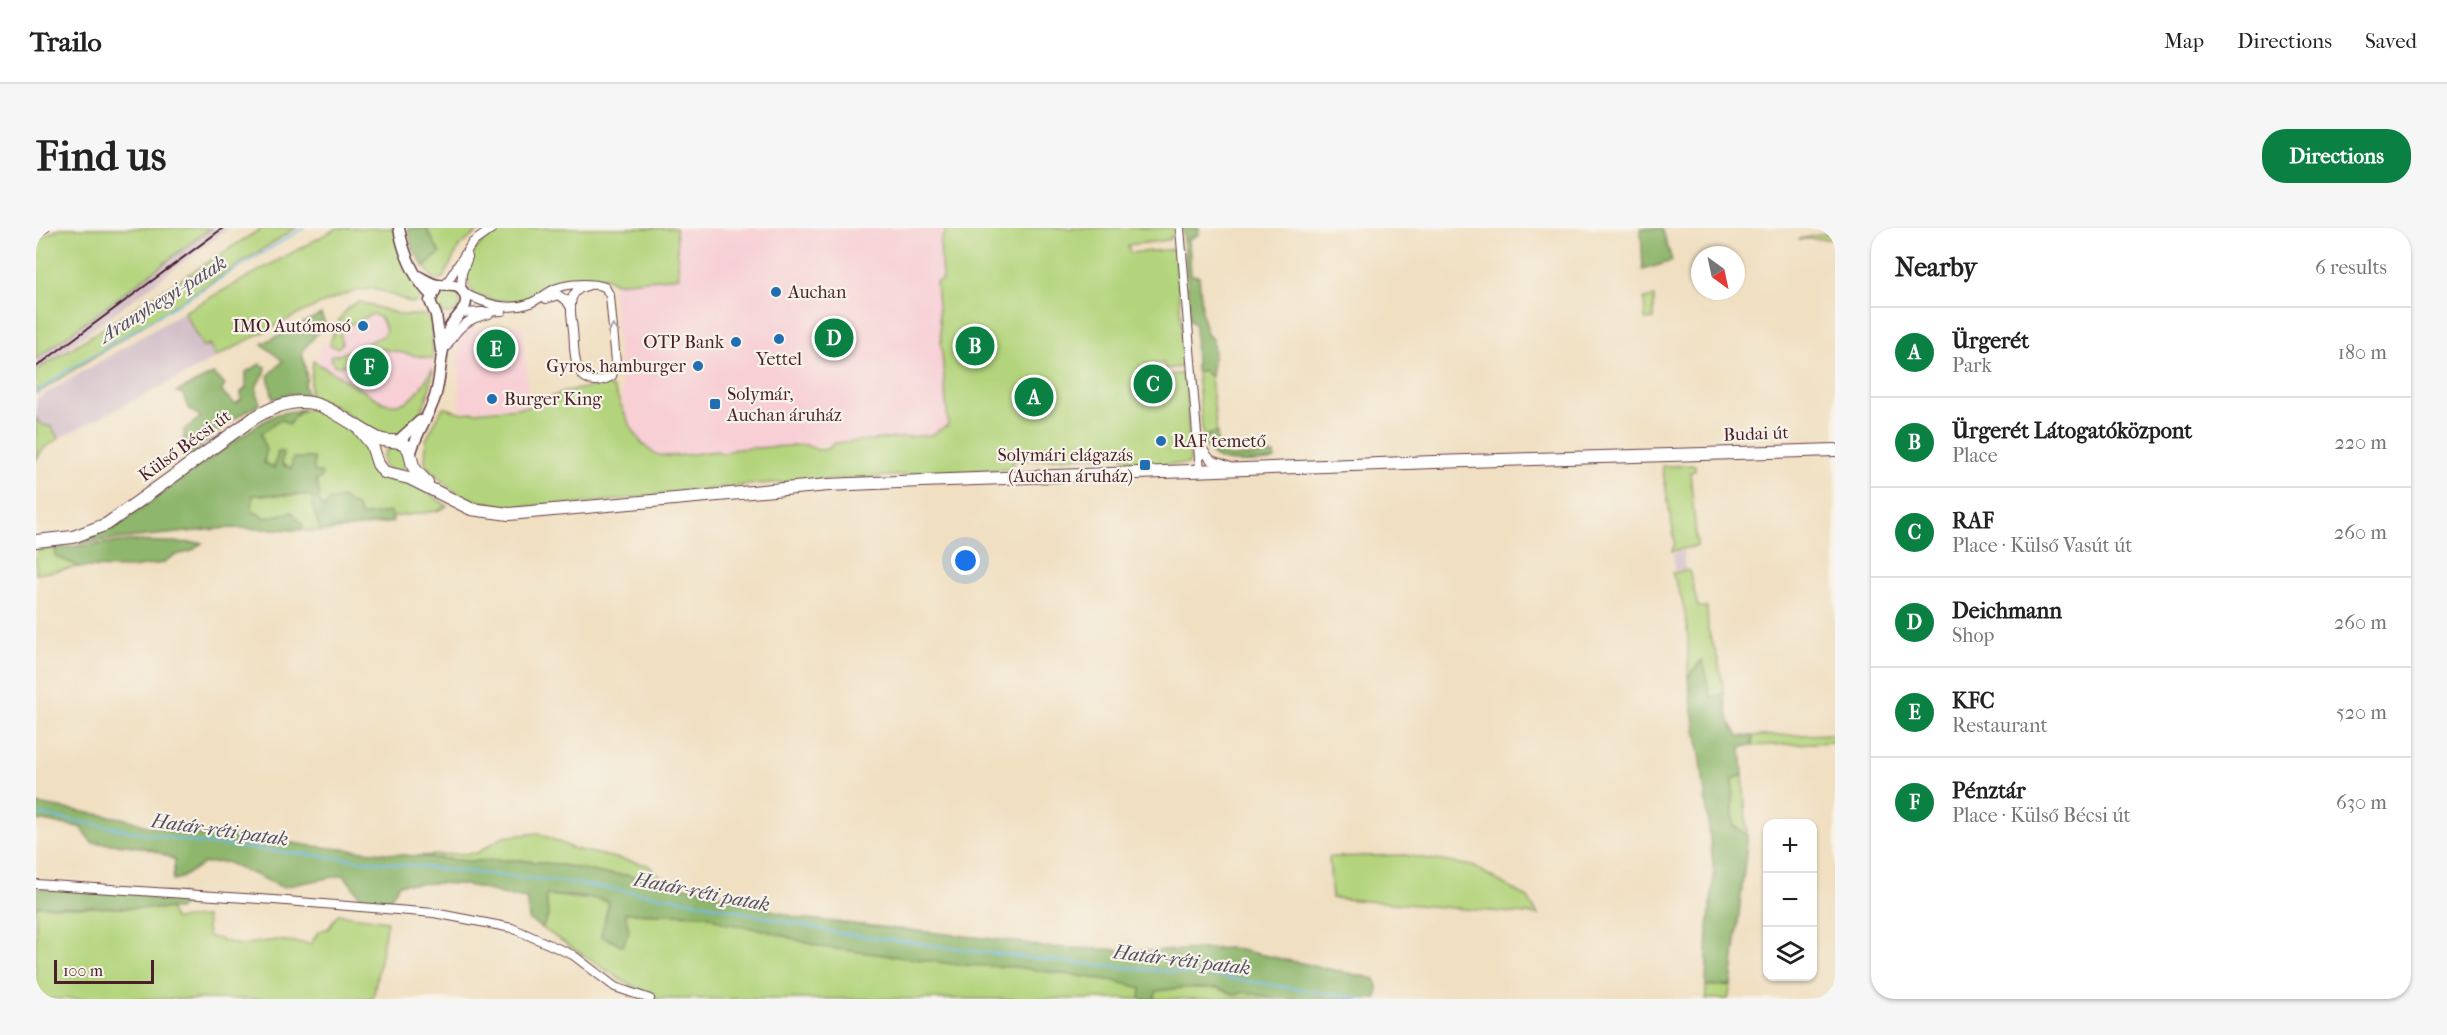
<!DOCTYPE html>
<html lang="en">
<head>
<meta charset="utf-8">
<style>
	body { margin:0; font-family:"IM FELL French Canon",serif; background:#f6f6f6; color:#222 }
	.controls { position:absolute; right:18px; bottom:18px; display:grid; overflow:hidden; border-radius:12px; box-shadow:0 2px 4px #0004 }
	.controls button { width:54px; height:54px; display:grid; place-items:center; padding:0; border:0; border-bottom:2px solid #e0e0e0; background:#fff; color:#222; font:30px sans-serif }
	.compass { position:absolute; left:1655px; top:18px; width:54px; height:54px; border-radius:50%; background:#fff; box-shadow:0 2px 4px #0004; rotate:147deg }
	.scale { position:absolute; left:18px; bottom:15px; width:100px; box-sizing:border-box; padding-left:6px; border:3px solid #4a1f2b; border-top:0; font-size:16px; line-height:21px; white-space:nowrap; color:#4a1f2b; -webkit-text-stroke:4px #f7f3e8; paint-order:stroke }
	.you { position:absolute; left:930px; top:333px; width:21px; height:21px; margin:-15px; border:4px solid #fff; border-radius:50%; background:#1a73e8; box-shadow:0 0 0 9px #1a73e833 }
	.badge { display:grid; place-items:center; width:39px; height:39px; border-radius:50%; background:#0b8043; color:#fff; font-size:20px; font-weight:700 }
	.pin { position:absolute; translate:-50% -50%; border:3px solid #fff; box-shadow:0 2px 6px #0006 }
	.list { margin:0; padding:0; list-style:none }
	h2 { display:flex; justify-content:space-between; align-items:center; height:78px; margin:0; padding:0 24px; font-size:26px }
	h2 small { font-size:20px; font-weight:400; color:#767676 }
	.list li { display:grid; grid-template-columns:39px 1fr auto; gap:18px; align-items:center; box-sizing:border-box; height:90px; padding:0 24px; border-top:2px solid #e0e0e0 }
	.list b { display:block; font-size:22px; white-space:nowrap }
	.list p { margin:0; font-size:20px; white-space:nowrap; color:#767676 }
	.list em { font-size:20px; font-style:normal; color:#767676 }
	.icon { flex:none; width:33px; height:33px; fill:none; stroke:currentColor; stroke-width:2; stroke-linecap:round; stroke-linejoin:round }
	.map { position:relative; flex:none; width:1799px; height:771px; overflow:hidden; border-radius:24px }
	header { display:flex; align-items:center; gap:36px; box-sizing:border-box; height:84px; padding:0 30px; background:#fff; border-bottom:2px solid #e0e0e0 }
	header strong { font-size:28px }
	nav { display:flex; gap:33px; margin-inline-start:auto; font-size:21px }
	.intro { display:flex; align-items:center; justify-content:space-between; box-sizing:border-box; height:144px; padding:0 36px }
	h1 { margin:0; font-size:42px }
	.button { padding:15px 27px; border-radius:24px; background:#0b8043; color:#fff; font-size:21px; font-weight:700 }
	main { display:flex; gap:36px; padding:0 36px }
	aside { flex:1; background:#fff; border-radius:24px; box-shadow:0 2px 4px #0004 }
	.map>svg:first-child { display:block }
</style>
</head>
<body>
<header>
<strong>Trailo</strong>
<nav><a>Map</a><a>Directions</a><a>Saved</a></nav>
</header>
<div class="intro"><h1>Find us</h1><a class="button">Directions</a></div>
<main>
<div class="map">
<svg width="1799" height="771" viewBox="0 0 1799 771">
	<rect width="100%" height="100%" fill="#f7f3e8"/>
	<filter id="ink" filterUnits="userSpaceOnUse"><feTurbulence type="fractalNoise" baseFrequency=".0167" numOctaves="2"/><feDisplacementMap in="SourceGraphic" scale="12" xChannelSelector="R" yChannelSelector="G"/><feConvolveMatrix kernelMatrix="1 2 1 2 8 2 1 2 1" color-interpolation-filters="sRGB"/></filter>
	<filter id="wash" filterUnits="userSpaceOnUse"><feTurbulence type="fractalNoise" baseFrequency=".008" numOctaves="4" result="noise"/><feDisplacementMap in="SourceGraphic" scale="24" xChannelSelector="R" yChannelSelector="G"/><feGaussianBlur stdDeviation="1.35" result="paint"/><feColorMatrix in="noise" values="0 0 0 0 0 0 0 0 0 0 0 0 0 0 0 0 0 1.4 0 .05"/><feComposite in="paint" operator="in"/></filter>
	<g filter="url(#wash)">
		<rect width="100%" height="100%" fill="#f0dfc1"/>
		<path fill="#f7cfd5" d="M640 0H911L904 14 906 53 900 54 915 197 896 208 625 229 603 216 588 187 576 49Z
			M337 86 345 90 350 102 347 108 303 127V139L324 130H329L347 121 397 131V141L382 163 368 177 359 178 348 175 285 137 282 129 286 114 302 120 304 101Z
			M487 97 493 178 424 183 422 112 435 100Z"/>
		<path fill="#d2bdc8" d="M175 0H193L0 143V131Z
			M148 84 166 119 173 116 180 129 166 138 23 210 15 199 5 196 0 190V171Z
			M1647 323 1649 342 1639 343 1637 325Z"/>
		<path fill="#b3d47c" stroke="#7e7a54" stroke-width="1.5" d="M24 0H175L0 131V13Z
			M226 0H260L0 166V143L6 139Z
			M301 0H359L368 31 386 69 379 75 374 74C362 70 348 62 335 61 306 59 211 113 180 129L173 116 167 119 148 84Z
			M390 0H446L423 19 407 50 399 52 388 39 404 25Z
			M466 0H640L643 49 580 55 569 49 523 53 486 73 456 72 438 67C420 37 440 15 466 0Z
			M911 0H1138L1139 5 1132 12 1092 17 1094 25 1140 21 1148 136 1144 139 1129 141 1128 135 1104 137 1106 152 1116 151 1118 155H1122L1123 151 1130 150V147L1145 146 1150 150 1154 233 1152 236 1100 237 1095 233 1088 232 1087 227 979 232 973 241 719 256 543 276 475 279 429 270 410 257 389 236 390 212 407 179 426 185 493 179 529 163 570 157 578 161C588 182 601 227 630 228 647 228 665 225 681 223L686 226 700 221 770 217 782 222 792 221 798 215 895 207 912 197 900 54 906 52 904 14Z
			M1799 4V11H1762Z
			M400 74a12 12 0 1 1 24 0a12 12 0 1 1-24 0Z
			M1618 69V91L1609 92 1608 71Z
			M323 74 366 87H390L396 95 397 131 347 121 329 130H324L303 139 298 137 294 129 296 127H303L347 108 350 102 345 90 337 86 304 101 306 116 302 120 294 117C298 100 306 80 323 74Z
			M277 133 348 175C376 182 383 161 397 141 394 163 390 180 375 196 369 203 362 210 352 209 335 207 318 189 304 181 294 175 284 172 273 170Z
			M1167 142 1175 149 1181 205 1173 206 1167 210 1161 144Z
			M278 180C300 191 319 200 333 221 338 229 333 238 341 246 348 253 354 251 363 252 380 254 396 268 411 278L402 283 356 289 355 284 325 288 320 278 288 281 281 269 284 267 280 253 246 236V224L242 225 238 240 228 235 230 223 225 206 245 191 253 196C260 186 266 181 278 180Z
			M0 190 5 196 15 199 23 210 6 222 0 233Z
			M347 231a12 12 0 1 1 24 0a12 12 0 1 1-24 0Z
			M1659 237V243L1654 244 1661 318 1636 323 1639 315 1626 238Z
			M216 267H272L278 271 276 278 285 304 264 302 266 297 256 284 229 290 216 283Z
			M20 320 19 328 44 339 0 346V321Z
			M1653 342 1662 379H1671L1672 402 1682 431 1688 465 1675 470 1665 432 1652 450C1653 410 1653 381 1636 345Z
			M1799 506V514L1716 518 1717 508Z
			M1707 547 1711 607 1697 598V550Z
			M502 605 538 621 612 637 635 658 592 647 570 646 526 637 484 632 431 633 380 628 441 625 467 609Z
			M1369 627 1437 638 1492 670 1502 687 1296 670 1293 629Z
			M510 667 548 671 561 669 573 674 589 685 671 687 688 695 727 702 927 722 1327 771H622L587 753 506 700 512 688Z
			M0 678 133 681 138 691 170 689 172 708 203 717 241 712 275 716 282 704 293 700 302 686 351 693 337 771H0Z
			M1695 757 1692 771H1670V758Z"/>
		<path fill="#8eb66c" stroke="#6c6a4c" stroke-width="1.5" d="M372 0H390L404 25 388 39 376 19Z
			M1147 0H1163V6L1153 11 1155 47 1163 48 1167 92 1171 106 1177 112 1178 126 1175 149 1167 142 1161 144 1160 142 1159 97 1154 92Z
			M1605 0H1626L1636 33 1607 42Z
			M285 86 289 96 266 123 271 151 268 157 271 167 254 166 237 171 232 148 247 133 226 116Z
			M224 136 230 139 229 146C219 156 218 162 224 176 197 189 178 206 157 227L147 224 148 202 165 189 152 180 147 166 140 164 177 146 189 157 185 163 199 176 205 172V164L210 160V144Z
			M268 181 259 187 253 197 245 191 225 206 230 223 228 235 238 240 242 224H247L246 236 255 241 257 230H278V243L286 246 285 250 280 253 284 267 281 269 288 281 293 273 306 270 320 278 325 288 355 284 357 294 285 304 276 277 278 271 272 267H217L216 283 229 290 256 284 267 297 264 302 191 300 42 315 83 296 220 198 241 186Z
			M1181 205 1182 220 1194 229 1238 226 1239 231C1233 234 1224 233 1216 234 1194 235 1173 235 1167 210L1173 206Z
			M94 313 166 315 156 323 137 328 127 335 95 340 44 339 19 328 20 320Z
			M1666 432 1675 470 1688 465C1690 480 1691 496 1704 508H1717L1716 518 1705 519 1707 547 1697 551V598L1711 607V615L1695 757 1670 758 1672 700 1678 645 1665 533 1652 450Z
			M0 576 91 591 111 598 158 606 231 611 276 618 431 633 484 632 526 637 570 646 592 647 635 658 663 660 762 690 985 714 1007 719 1120 723 1195 720 1339 751 1342 758 1341 771H1241L1210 764 1200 767 1181 760H1146L1121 763 1118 771H1104L1105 760 1078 753 978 739 924 737 785 719 727 702 688 695 671 687 589 685 593 703 587 718 565 708 573 674C558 668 529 669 510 667L512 688 506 700 493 692 491 671C473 669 457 663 440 659 415 653 388 656 363 656L351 677 326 671 308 647 246 659 190 634 168 635 145 650 137 652 139 632C113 617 86 616 56 615L44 599 0 592Z
			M0 660 146 666 149 675 143 681 0 678Z"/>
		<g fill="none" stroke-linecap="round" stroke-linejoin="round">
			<path stroke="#6ebae7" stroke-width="2" d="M0 165 29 144 268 0
				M0 586 163 615 529 654 650 672 803 705 993 730 1185 749 1327 771"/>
		</g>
	</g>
	<g filter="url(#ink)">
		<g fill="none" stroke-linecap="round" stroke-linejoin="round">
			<defs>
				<path id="minor" d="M1144 0 1164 242
					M0 4 9 0
					M410 56 436 15 457 0
					M425 61 426 45 432 29
					M428 65C447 75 471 83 492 76 503 72 511 64 521 60 533 55 556 55 569 59L574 68 580 134 576 148C571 151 565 153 559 153 535 151 539 119 537 102 536 92 533 80 536 70 539 61 547 59 554 57
					M510 71 522 67 530 72 535 80
					M426 85 466 83
					M411 118C421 100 432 90 453 86
					M1163 217 1175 232 1192 238
					M0 656 238 672 398 685 476 700 537 727 579 759 614 771"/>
				<path id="tertiary" d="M363 0C367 24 378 51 396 68
					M399 63 394 73 400 87 405 122
					M362 213 384 193
					M375 224C380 205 393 188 399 169 406 147 403 123 413 101 418 89 436 80 428 65 421 54 413 59 403 57 396 57 388 51 382 48"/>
				<path id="primary" d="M320 197 336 217 342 236 348 244 373 250 435 281 473 286 792 257 886 253 1398 234 1799 222
					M0 313 37 309 71 296 218 190C276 155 292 184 341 210 350 215 360 211 368 216 375 222 374 226 376 234 377 242 386 249 391 254"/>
			</defs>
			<use href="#minor" stroke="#633c42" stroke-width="10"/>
			<use href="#tertiary" stroke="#633c42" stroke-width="13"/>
			<use href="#primary" stroke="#633c42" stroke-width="14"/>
			<use href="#minor" stroke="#fff" stroke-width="8"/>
			<use href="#tertiary" stroke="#fff" stroke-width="10"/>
			<use href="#primary" stroke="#fff" stroke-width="12"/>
			<path stroke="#4a1f2b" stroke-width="2" d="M0 139 187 0"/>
		</g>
		<defs><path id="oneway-chevron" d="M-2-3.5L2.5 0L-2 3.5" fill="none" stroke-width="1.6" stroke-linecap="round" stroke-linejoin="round" transform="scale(1.5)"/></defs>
		<use stroke="#ae9aa0" href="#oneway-chevron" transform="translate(577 101) rotate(-95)"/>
	</g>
	<g fill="#1f6fb2" stroke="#f7f3e8" stroke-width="2">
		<circle cx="740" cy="64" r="6"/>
		<circle cx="327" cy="98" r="6"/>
		<circle cx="743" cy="111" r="6"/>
		<circle cx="700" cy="114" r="6"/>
		<circle cx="662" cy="138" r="6"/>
		<circle cx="456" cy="171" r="6"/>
		<rect x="673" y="170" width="12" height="12" rx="3"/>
		<circle cx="1125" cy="213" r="6"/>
		<rect x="1103" y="231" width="12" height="12" rx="3"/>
	</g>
	<g text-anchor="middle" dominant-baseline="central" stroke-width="4.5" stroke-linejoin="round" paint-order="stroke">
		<g font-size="18" fill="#4a1f2b" stroke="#f7f3e8" text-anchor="start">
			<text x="752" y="64">Auchan</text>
			<text x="315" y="98" text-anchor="end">IMO Autómosó</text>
			<text x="688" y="114" text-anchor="end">OTP Bank</text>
			<text x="743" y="131" text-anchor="middle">Yettel</text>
			<text x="650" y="138" text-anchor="end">Gyros, hamburger</text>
			<text x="691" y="166">Solymár,<tspan x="691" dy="21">Auchan áruház</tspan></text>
			<text x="468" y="171">Burger King</text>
			<text x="1137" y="213">RAF temető</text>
			<text x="1097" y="227" text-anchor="end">Solymári elágazás<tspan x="1097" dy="21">(Auchan áruház)</tspan></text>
		</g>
		<g font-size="18" fill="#4a1f2b" stroke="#f7f3e8">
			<text transform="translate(1720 206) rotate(-2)">Budai út</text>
			<text transform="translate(149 218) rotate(-36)">Külső Bécsi út</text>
		</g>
		<g font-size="20" font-style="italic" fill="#554e63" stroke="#f7f3e8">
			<text transform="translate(127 71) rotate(-32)">Aranyhegyi-patak</text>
			<text transform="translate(184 602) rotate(8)">Határ-réti patak</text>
			<text transform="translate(666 664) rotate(11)">Határ-réti patak</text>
			<text transform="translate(1146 732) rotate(7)">Határ-réti patak</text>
		</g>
	</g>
</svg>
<div class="controls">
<button>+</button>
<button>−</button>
<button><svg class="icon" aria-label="layers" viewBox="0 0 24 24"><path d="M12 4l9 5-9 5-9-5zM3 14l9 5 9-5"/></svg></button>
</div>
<svg class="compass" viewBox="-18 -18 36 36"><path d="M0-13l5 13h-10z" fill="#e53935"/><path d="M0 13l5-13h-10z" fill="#767676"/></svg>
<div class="scale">100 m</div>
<div class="you"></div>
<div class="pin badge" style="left:998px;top:169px">A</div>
<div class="pin badge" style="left:939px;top:118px">B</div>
<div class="pin badge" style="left:1117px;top:156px">C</div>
<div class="pin badge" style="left:798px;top:110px">D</div>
<div class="pin badge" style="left:460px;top:121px">E</div>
<div class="pin badge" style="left:333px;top:139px">F</div>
</div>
<aside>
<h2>Nearby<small>6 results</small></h2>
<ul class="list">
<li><span class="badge">A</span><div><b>Ürgerét</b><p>Park</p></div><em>180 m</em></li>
<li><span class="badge">B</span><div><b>Ürgerét Látogatóközpont</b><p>Place</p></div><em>220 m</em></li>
<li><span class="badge">C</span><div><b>RAF</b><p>Place · Külső Vasút út</p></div><em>260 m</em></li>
<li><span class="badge">D</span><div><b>Deichmann</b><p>Shop</p></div><em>260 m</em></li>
<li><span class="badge">E</span><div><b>KFC</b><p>Restaurant</p></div><em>520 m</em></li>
<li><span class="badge">F</span><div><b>Pénztár</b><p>Place · Külső Bécsi út</p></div><em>630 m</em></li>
</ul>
</aside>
</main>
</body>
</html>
